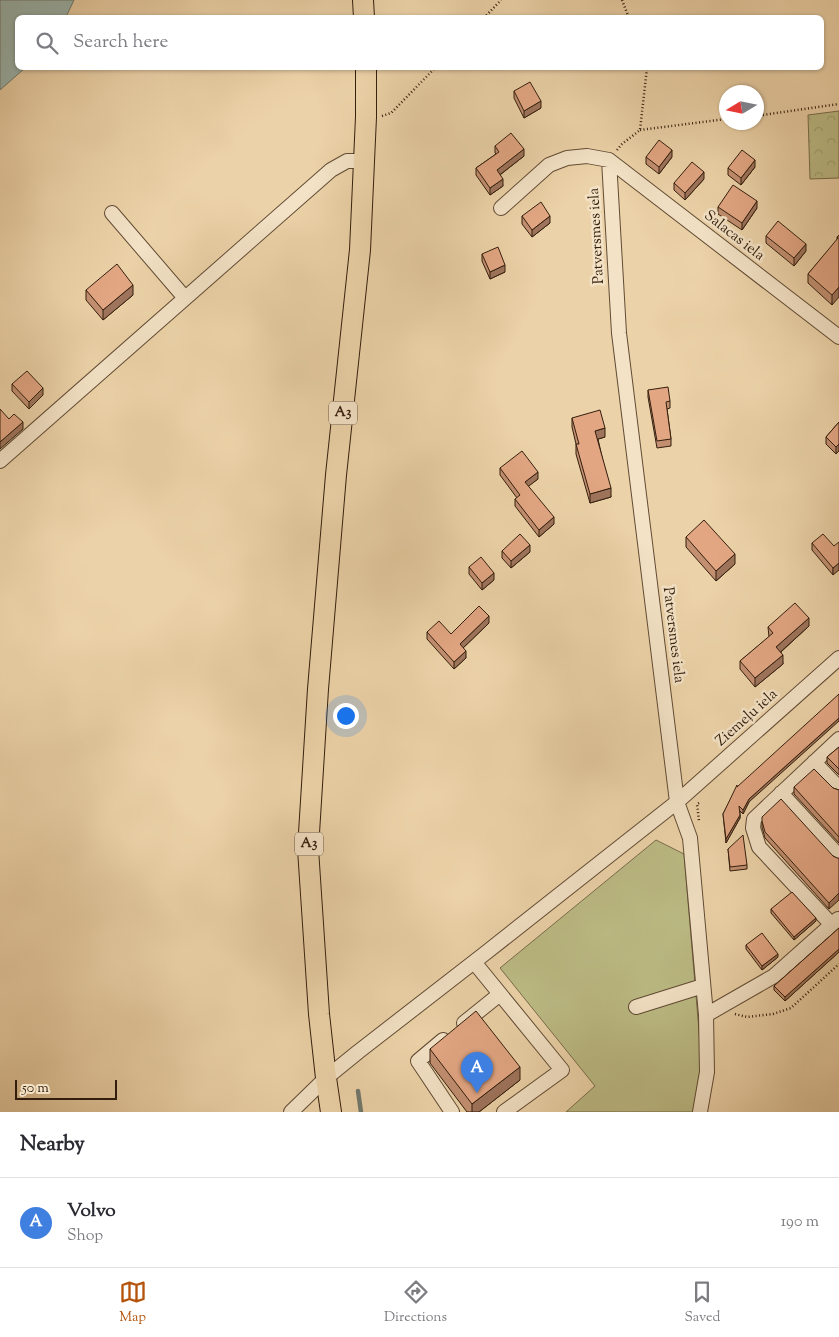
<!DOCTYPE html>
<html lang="en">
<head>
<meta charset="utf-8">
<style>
	body { margin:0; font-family:"Sorts Mill Goudy",serif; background:#f2f2f3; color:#2b2b33 }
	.compass { position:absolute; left:719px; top:85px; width:45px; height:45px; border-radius:50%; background:#fff; box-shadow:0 1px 4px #0004; rotate:260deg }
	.scale { position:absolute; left:15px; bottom:12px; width:102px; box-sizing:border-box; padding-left:5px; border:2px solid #331e0d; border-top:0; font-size:14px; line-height:18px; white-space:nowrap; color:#331e0d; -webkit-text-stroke:4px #f3e2c6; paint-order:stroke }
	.you { position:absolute; left:345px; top:715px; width:18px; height:18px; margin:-12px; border:4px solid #fff; border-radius:50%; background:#1a73e8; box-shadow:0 0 0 8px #1a73e833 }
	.badge { display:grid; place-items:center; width:32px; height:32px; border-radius:50%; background:#b45309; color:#fff; font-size:16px; font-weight:700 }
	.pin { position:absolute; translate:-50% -41px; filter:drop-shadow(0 1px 2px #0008) }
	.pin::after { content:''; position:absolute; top:26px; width:18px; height:15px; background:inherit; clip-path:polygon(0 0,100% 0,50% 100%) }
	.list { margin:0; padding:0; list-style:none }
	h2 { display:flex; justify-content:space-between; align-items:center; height:65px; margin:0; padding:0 20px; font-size:21px }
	h2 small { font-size:16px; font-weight:400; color:#7c7c81 }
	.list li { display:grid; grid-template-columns:32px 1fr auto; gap:15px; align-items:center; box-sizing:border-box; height:90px; padding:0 20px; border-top:1px solid #e1e1e2 }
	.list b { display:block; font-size:19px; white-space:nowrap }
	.list p { margin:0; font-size:16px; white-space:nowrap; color:#7c7c81 }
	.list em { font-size:16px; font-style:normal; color:#7c7c81 }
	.icon { flex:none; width:28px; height:28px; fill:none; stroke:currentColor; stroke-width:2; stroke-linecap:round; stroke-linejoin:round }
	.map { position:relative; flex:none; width:839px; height:1112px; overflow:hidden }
	.search { position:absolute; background:#fff; box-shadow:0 1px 4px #0004; left:15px; right:15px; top:15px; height:55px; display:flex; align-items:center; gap:12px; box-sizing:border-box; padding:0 18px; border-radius:8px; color:#7c7c81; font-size:19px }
	.sheet { height:155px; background:#fff }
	nav { display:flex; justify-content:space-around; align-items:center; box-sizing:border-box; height:70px; border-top:1px solid #e1e1e2; background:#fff; font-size:14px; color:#7c7c81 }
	nav a { display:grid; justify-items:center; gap:2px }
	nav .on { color:#b45309 }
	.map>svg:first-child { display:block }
</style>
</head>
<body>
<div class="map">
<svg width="839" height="1112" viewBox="0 0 839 1112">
	<defs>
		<pattern id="forest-crowns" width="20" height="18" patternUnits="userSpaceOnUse" patternTransform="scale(1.25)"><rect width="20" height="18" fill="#bcbb85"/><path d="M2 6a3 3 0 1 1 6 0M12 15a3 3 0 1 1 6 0" fill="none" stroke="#a2a072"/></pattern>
	</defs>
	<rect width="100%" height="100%" fill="#ecd2a8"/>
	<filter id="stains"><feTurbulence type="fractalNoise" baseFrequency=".004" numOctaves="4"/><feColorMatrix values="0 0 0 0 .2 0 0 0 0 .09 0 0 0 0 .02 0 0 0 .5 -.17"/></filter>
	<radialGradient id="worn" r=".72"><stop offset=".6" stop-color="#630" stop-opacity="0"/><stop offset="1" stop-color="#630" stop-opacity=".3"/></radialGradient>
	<path fill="#bcbb85" stroke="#786c49" d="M656 840 684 854 702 1066 696 1112H566L595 1086 500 968Z"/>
	<path fill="url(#forest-crowns)" stroke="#786c49" d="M839 111V178L810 179 808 115Z"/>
	<path fill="#9ab6af" stroke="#71796e" d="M0 0H74L66 17 18 18V68H25L0 90Z"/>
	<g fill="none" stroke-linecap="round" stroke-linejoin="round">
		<path stroke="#71796e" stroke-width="4.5" d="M358 1091 361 1112"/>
		<defs>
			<path id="minor" d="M609 160 619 333 677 802 690 838 706 1015 707 1072 700 1112
				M501 208 549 165 567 158 587 156 609 160 839 337
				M112 213 185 298
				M0 461 331 170 347 161H363
				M814 762 839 788
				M781 793 839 856
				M832 925 759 847 753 828 754 819 839 739
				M474 962 562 1070 504 1112
				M636 1007 703 986
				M706 1015 774 976 838 919
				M464 1023 500 994
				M443 1040 418 1061 452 1112
				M291 1112 326 1078 358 1052 483 955 677 802 839 658"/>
			<path id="highway" d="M363 0 364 18
				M331 1112 326 1078 319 1014 308 849 318 689 336 475 360 250 366 117V68"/>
		</defs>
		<use href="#minor" stroke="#614b34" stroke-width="16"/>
		<use href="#highway" stroke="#331e0d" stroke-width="22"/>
		<path stroke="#331e0d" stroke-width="2.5" stroke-dasharray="1 2.5" stroke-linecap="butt" d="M622 0 629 18
			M484 18 501 0
			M382 116 391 113 435 68
			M756 116 839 104
			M640 130 726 119
			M617 150 622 144 640 130 647 68
			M699 803 697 804 699 821
			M735 1014 747 1017 773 1014 791 1008 839 964"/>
		<use href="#minor" stroke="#f3e2c6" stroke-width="14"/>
		<use href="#highway" stroke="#ecd2a8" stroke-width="20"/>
	</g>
	<path fill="#c28f71" stroke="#331e0d" d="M514 91 541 108 524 118 514 98Z
		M495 146 524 156 500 175 503 186 490 195 476 175V168L496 154 495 153Z
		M646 157H672L659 174 646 164Z
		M755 167 741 185 728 175V168Z
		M704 179 685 200 674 190V183Z
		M718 207 757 208 742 230 718 214Z
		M522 216 550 223 532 237 522 224Z
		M839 235 832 305 808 283V274L837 240V237Z
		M766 236 806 251 794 266 766 243Z
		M482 254 505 272 490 279 482 261Z
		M86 290 133 295 103 320 86 300Z
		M12 384 43 395 29 409 12 391Z
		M648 390 670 401V408L667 409 671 439V446L657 448 648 397Z
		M572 418 605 437 598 439 611 497 590 503 576 454V444L572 427Z
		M839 422V451L836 454 826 444V437Z
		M500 468 538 479 528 486 554 524 539 537 515 506V499L517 498 500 475Z
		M686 537 735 564 716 581 686 547Z
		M812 543 834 546 833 575 812 550Z
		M502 551 530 552 511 568 502 558Z
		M469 567 494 580 482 590 469 574Z
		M489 623 463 648 466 658 454 669 427 639V632L451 634Z
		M809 626 781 652 783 664 755 687 740 669V661L769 637 768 627Z
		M839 747V775L827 763V757Z
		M737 787 749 802 743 814 740 811V818L726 843 723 814Z
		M794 787 833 788 839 790V843L794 794Z
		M762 821 837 858 829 909 765 838 762 827Z
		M728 849 747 865V869L730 871Z
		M771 909 816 921 794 940 771 913Z
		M839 928V952L785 1001 774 990V986Z
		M746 945 778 957 762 970 746 949Z
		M430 1049 520 1080 479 1112H467L430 1063Z"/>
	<path fill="#9e745c" stroke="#331e0d" d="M541 101V108L524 118V111Z
		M524 149V156L497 177V170Z
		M672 150V157L659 174V167Z
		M755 160V167L741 185V178Z
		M704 172V179L685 200V193Z
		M503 179V186L490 195V188Z
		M757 201V208L742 230V223Z
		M550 216V223L532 237V230Z
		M806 244V251L794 266V258Z
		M505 265V272L490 279V272Z
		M133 285V295L103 320V310Z
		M839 287V297L832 305V295Z
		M43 388V395L29 409V402Z
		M23 422V429L0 449V442Z
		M605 428V437L595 440V431Z
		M839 444V451L836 454V447Z
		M538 472V479L525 489V482Z
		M611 488V497L590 503V494Z
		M554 517V524L539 537V530Z
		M530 545V552L511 568V561Z
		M735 554V564L716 581V571Z
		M839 563V570L833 575V568Z
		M494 573V580L482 590V583Z
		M489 616V623L460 651V644Z
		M809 618V626L776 656V647Z
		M466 651V658L454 669V662Z
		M783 655V664L755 687V678Z
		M839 718V721L749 802 743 814V810L749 799Z
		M740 815V818L726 843V839Z
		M839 893V900L829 909V903Z
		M816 918V921L794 940V937Z
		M839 949V952L785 1001V997Z
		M778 954V957L762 970V966Z
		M520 1067V1080L479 1112H472V1104Z"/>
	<path fill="#e2a683" stroke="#331e0d" d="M530 82 541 101 524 111 514 91Z
		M511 133 524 149 497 170 503 179 490 188 476 168 499 152 495 146Z
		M659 140 672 150 659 167 646 157Z
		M742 150 755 160 741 178 728 168Z
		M692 162 704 172 685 193 674 183Z
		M733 185 757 201 742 223 718 207Z
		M541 202 550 216 532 230 522 216Z
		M778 221 806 244 794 258 766 236Z
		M839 235V287L832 295 808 274 838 238 837 237Z
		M498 247 505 265 490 272 482 254Z
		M117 264 133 285 103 310 86 290Z
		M27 371 43 388 29 402 12 384Z
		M668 387 670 401 666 402 671 439 657 441 648 390Z
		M0 409 9 419 14 414 23 422 0 442Z
		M600 410 605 428 595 431 611 488 590 494 576 444H579L572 418Z
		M839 422V444L836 447 826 437Z
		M522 451 538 472 525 482 554 517 539 530 515 499 520 495 500 468Z
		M704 520 735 554 716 571 686 537Z
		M520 534 530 545 511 561 502 551Z
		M823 534 834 546 839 542V563L833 568 812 543Z
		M481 557 494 573 482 583 469 567Z
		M795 603 809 618 776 647 783 655 755 678 740 661 773 633 768 627Z
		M479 606 489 616 460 644 466 651 454 662 427 632 439 621 451 634Z
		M839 694V718L749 799 743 810 739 806 740 815 726 839 723 814 737 785V787Z
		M839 747V769L827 757Z
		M814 769 833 788 839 790V837L794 787Z
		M781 799 833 856 837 858H839V893L829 903 765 832 762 821V817Z
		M743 835 747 865 730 867 728 849Z
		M792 892 816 918 794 937 771 909Z
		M839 928V949L785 997 774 986Z
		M762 933 778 954 762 966 746 945Z
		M476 1011 520 1067 472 1104 430 1049Z"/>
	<g text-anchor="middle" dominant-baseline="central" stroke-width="5" stroke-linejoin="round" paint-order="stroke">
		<g fill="#f3e2c6" stroke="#6d5944" stroke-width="1">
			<rect x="329" y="401.5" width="28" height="23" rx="4"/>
			<rect x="295" y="832.5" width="28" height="23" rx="4"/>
		</g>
		<g font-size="14" font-weight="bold" fill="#331e0d">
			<text x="343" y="413">A3</text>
			<text x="309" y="844">A3</text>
		</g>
		<g font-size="15" fill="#331e0d" stroke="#f3e2c6">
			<text transform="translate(597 236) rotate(-93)">Patversmes iela</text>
			<text transform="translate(734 236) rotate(38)">Salacas iela</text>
			<text transform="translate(673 635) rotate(83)">Patversmes iela</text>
			<text transform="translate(747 718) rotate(-42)">Ziemeļu iela</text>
		</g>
	</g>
	<rect width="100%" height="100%" filter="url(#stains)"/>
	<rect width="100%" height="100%" fill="url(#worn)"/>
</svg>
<svg class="compass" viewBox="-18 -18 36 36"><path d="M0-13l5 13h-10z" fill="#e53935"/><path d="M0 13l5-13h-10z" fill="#7c7c81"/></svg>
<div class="scale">50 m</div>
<div class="you"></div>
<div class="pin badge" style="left:477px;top:1093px;background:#3f7fe0">A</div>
<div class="search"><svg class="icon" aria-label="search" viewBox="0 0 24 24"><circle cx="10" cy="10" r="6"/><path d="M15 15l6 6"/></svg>Search here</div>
</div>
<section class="sheet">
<h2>Nearby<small></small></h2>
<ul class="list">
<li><span class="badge" style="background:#3f7fe0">A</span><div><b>Volvo</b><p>Shop</p></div><em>190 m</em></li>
</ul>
</section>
<nav>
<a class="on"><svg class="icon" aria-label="map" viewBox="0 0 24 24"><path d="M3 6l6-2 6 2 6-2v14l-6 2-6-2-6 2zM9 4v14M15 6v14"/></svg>Map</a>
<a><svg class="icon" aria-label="directions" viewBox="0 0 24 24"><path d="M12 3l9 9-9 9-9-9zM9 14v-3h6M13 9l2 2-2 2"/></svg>Directions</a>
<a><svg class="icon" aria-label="saved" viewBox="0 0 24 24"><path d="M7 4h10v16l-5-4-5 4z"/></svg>Saved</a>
</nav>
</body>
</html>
